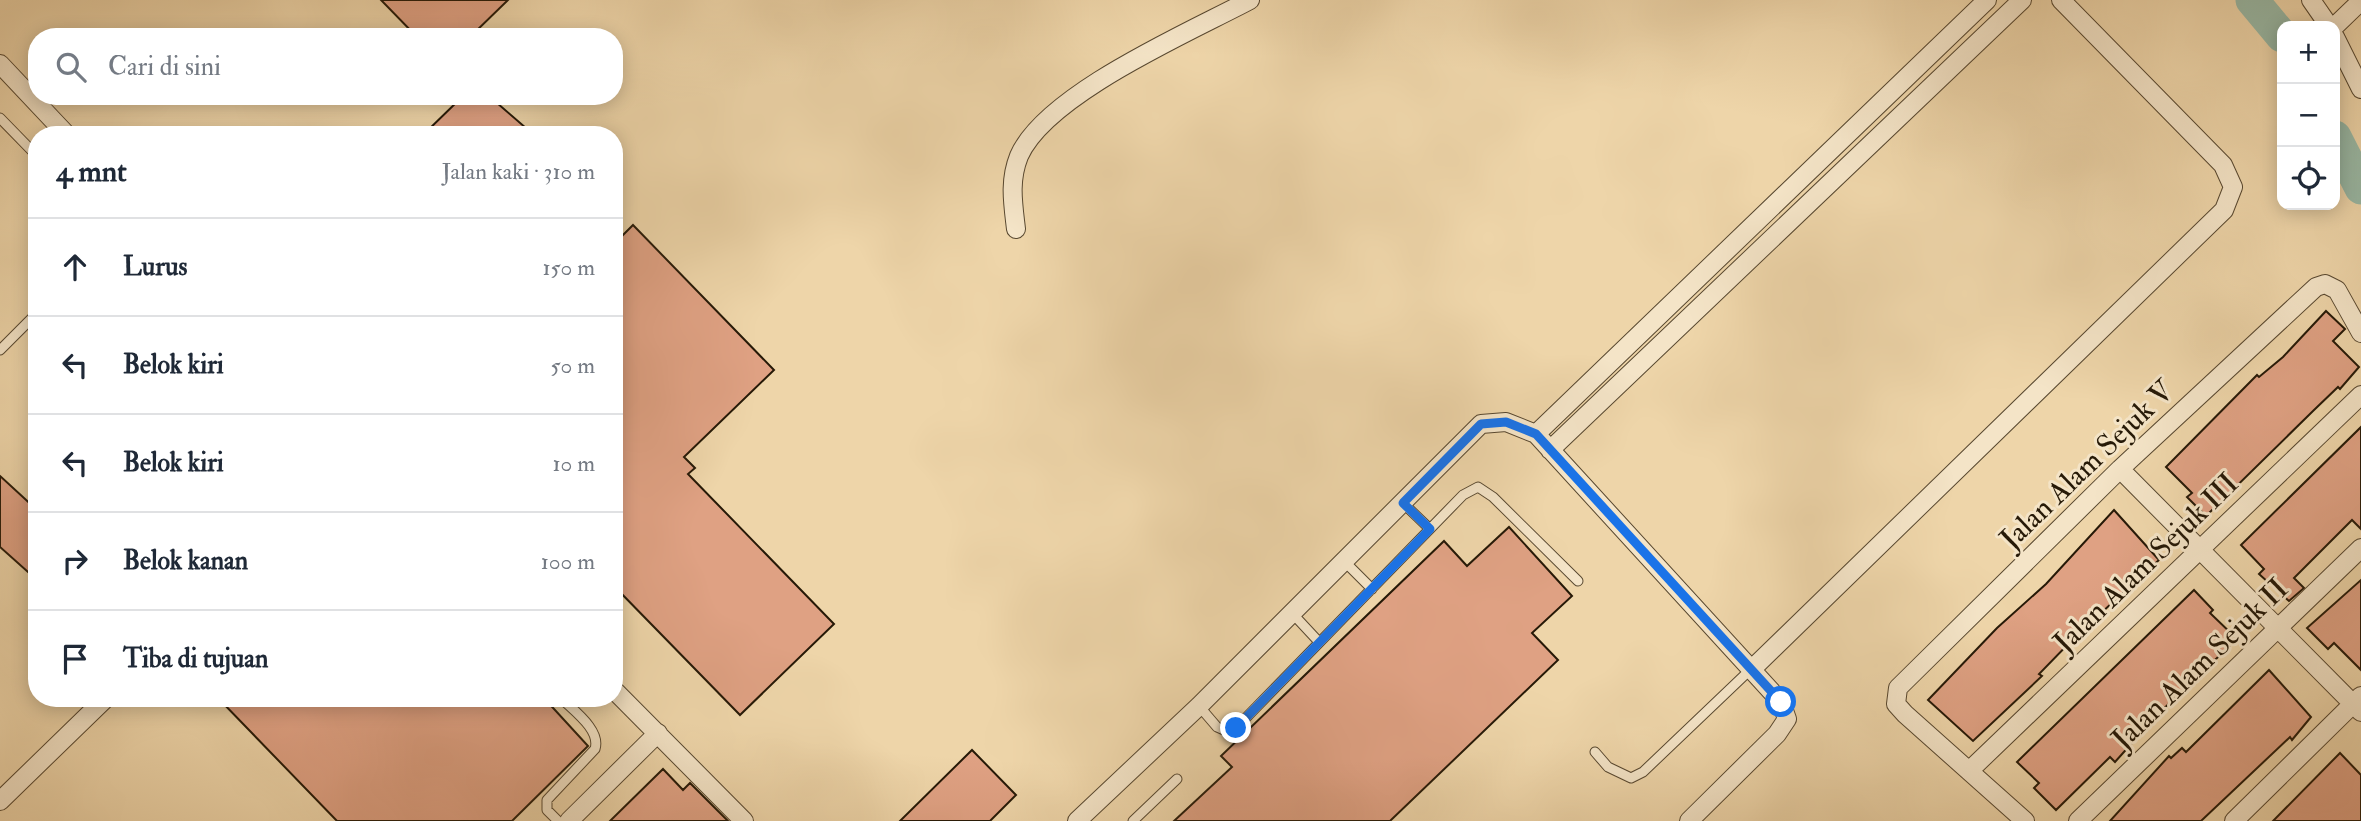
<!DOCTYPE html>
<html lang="id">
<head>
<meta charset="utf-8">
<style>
	body { margin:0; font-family:"IM FELL Double Pica",serif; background:#f2f2f3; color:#1f2937 }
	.controls { position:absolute; right:21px; top:21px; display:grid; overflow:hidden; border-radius:14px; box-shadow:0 4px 18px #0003 }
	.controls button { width:63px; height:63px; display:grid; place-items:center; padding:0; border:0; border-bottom:2px solid #e0e1e3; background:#fff; color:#1f2937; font:35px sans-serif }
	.stop { position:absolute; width:21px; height:21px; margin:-16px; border:5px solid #1a73e8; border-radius:50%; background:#fff }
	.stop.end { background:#1a73e8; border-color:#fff; box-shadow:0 2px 7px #0008 }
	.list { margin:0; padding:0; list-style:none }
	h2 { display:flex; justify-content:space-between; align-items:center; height:91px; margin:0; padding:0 28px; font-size:30px }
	h2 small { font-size:23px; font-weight:400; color:#747a83 }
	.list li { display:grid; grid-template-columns:46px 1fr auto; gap:21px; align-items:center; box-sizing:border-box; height:98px; padding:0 28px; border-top:2px solid #e0e1e3 }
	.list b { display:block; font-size:26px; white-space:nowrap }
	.list em { font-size:23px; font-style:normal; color:#747a83 }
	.icon { flex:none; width:38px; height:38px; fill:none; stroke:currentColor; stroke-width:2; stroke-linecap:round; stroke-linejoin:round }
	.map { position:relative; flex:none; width:2361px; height:821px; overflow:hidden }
	.search { position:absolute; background:#fff; box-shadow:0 4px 18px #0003; left:28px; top:28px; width:595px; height:77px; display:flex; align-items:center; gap:18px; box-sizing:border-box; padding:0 24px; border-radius:28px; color:#747a83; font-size:26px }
	.panel { position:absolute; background:#fff; box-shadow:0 4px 18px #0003; left:28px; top:126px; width:595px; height:581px; border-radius:28px }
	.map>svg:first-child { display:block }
</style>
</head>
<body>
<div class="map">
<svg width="2361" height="821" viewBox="0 0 2361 821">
	<rect width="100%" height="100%" fill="#eed5a9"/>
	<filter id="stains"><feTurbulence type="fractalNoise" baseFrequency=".00286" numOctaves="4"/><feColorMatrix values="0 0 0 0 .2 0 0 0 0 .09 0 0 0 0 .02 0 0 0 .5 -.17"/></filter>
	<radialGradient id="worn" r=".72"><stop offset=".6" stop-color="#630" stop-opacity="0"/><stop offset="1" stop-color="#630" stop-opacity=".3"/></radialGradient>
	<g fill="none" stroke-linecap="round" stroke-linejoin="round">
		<path stroke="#99b9a6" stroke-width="33" d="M2252 0 2282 36
			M2335 137 2361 188"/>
	</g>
	<path fill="#dfa183" stroke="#261907" stroke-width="2" d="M381 0H508L470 37H417Z
		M463 96H489L534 135H423Z
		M633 225 774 370 684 457 695 468 688 474 834 624 740 715 614 586V244Z
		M2326 311 2345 329 2333 341 2359 367 2340 389 2338 387 2313 411 2206 516 2187 497 2192 493 2166 467 2257 375 2259 377 2283 357Z
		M2361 427V529L2352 520 2294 578 2304 588 2289 601 2259 574 2264 569 2241 545Z
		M0 476 37 510V580L0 547Z
		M2114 510 2159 560 2077 635 2039 674 2042 676 1973 741 1928 700 1997 628 2046 584Z
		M1509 527 1572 596 1532 633 1558 660 1390 821H1174L1232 767 1221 756 1444 541 1467 566Z
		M2361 580V670L2334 643 2328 649 2307 628Z
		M2194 590 2213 610 2210 613 2237 639 2156 716 2115 762 2110 757 2056 810 2034 788 2039 783 2017 762Z
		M2269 670 2311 717 2292 740 2290 737 2201 821H2110L2169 756 2171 758 2182 748 2186 752Z
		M218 698H544L588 746 512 821H337Z
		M972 750 1016 795 990 821H900Z
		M2340 753 2361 775V821H2273Z
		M663 769 683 790 690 783 728 821H610Z"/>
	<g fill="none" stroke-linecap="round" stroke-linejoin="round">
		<defs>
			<path id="lane" d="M0 118 37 156
				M0 350 37 313
				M1403 503 1430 529
				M1344 561 1372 589
				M1292 613 1319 642
				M1199 706 1217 727 1226 731 1236 728 1463 495 1478 487 1493 497 1578 581
				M1595 752 1608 767 1631 778 1643 772 1751 669
				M558 821 547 810V800L595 749C601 730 574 711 561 698
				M1133 821 1177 779"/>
			<path id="street" d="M2311 0 2329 26
				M2335 26 2361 1
				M2335 37 2361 89
				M0 64 67 135
				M1016 229C1013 203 1009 181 1019 156 1046 94 1190 32 1250 0
				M1536 434 1987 0
				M1550 450 2022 0
				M2120 469 2361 712
				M1752 669 2224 210 2233 187 2223 165 2061 0
				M614 690 744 821
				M1969 771 2361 395
				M0 801 106 698
				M569 821 658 733
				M1077 821 1199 706 1481 424 1506 422 1536 434 1781 702 1787 719 1777 734 1689 821
				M2025 821 1905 714 1896 704 1898 688 2120 469 2316 287 2325 284 2337 290 2361 333
				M2078 821 2361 548
				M2234 821 2361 696"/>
		</defs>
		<use href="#lane" stroke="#584830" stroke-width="11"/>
		<use href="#street" stroke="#584830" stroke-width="20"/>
		<use href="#lane" stroke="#f4e4c7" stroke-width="9"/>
		<use href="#street" stroke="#f4e4c7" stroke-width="18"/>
	</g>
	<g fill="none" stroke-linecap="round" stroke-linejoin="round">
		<path stroke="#1a73e8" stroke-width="9" d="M1236 728 1430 529 1403 503 1481 424 1506 422 1536 434 1781 702"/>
	</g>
	<g text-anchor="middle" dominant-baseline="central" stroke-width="6" stroke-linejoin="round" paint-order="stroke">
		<g font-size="30" fill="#261907" stroke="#f4e4c7">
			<text transform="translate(2087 465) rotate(-44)">Jalan Alam Sejuk V</text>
			<text transform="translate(2146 563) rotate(-44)">Jalan Alam Sejuk III</text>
			<text transform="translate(2200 664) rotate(-44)">Jalan Alam Sejuk II</text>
		</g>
	</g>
	<rect width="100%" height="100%" filter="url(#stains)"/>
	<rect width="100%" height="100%" fill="url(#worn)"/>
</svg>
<div class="controls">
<button>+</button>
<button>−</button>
<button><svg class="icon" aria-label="locate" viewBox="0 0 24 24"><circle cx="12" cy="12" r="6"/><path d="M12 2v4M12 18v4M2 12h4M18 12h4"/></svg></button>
</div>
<div class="stop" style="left:1781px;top:702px"></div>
<div class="stop end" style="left:1236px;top:728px"></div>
<div class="search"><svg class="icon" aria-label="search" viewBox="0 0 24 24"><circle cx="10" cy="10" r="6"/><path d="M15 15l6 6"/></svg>Cari di sini</div>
<section class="panel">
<h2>4 mnt<small>Jalan kaki · 310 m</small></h2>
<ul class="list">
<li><svg class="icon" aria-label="ahead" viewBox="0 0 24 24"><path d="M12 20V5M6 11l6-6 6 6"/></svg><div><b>Lurus</b></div><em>150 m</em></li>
<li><svg class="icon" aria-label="left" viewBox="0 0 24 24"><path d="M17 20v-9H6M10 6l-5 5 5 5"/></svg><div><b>Belok kiri</b></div><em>50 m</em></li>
<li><svg class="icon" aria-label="left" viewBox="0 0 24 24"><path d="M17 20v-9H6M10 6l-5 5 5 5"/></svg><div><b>Belok kiri</b></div><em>10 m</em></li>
<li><svg class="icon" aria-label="right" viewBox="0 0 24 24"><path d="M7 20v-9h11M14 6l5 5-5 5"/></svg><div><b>Belok kanan</b></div><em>100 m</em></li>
<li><svg class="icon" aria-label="arrive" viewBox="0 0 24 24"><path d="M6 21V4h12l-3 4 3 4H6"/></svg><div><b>Tiba di tujuan</b></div></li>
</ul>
</section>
</div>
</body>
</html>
